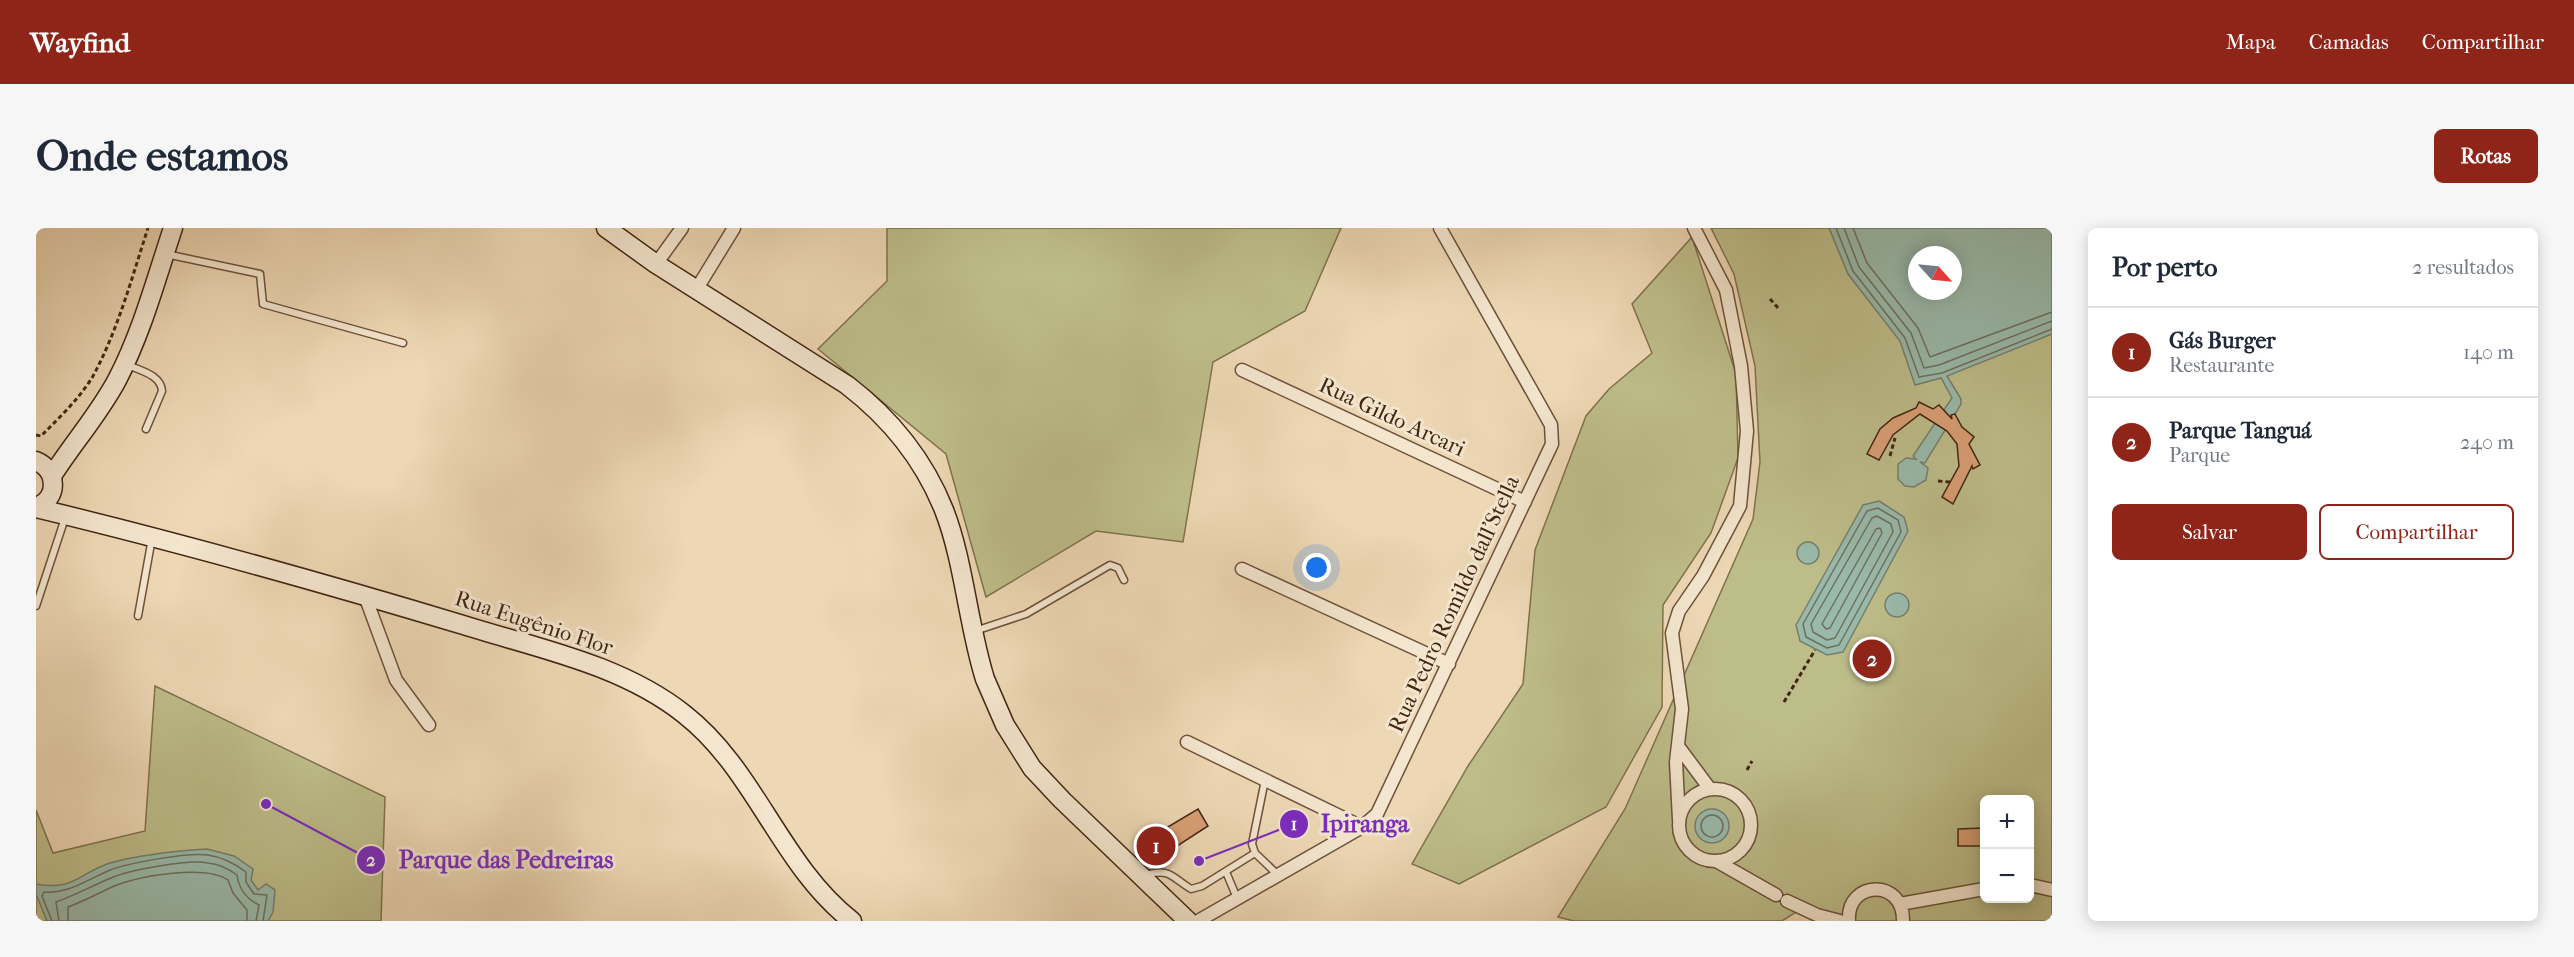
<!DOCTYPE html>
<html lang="pt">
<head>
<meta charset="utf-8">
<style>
	body { margin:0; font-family:"IM FELL French Canon",serif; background:#f6f6f7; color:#1f2937 }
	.controls { position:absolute; right:18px; bottom:18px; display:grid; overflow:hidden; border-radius:9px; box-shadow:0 3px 15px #0003 }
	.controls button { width:54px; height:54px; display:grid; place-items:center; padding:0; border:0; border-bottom:2px solid #e0e1e3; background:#fff; color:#1f2937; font:30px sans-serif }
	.compass { position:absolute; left:1872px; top:18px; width:54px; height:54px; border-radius:50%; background:#fff; box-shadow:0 3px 15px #0003; rotate:117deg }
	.you { position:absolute; left:1281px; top:340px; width:21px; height:21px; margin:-15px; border:4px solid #fff; border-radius:50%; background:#1a73e8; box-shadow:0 0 0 9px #1a73e833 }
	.badge { display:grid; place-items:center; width:39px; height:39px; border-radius:50%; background:#8f2418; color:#fff; font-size:20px; font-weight:700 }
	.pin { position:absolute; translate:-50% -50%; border:3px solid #fff; box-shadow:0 2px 6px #0006 }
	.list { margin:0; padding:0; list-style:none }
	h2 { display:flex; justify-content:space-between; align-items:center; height:78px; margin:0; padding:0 24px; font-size:26px }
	h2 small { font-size:20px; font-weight:400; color:#747a83 }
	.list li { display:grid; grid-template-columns:39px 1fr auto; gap:18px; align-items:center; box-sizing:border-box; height:90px; padding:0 24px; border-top:2px solid #e0e1e3 }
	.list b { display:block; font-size:22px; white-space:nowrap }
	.list p { margin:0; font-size:20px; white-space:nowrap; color:#747a83 }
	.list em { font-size:20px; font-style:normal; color:#747a83 }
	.actions { display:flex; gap:12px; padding:18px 24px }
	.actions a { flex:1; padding:14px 0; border:2px solid #8f2418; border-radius:9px; text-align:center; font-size:21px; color:#8f2418 }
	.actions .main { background:#8f2418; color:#fff }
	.map { position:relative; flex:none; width:2016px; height:693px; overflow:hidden; border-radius:9px }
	header { display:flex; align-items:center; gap:36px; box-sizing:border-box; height:84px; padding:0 30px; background:#8f2418; color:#fff }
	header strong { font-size:28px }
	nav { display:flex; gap:33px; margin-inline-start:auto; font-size:21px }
	.intro { display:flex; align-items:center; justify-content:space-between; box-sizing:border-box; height:144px; padding:0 36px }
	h1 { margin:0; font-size:42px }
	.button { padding:15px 27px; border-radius:9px; background:#8f2418; color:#fff; font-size:21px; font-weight:700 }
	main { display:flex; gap:36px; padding:0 36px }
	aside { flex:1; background:#fff; border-radius:9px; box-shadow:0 3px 15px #0003 }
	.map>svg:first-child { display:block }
</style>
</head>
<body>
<header>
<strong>Wayfind</strong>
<nav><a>Mapa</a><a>Camadas</a><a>Compartilhar</a></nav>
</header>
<div class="intro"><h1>Onde estamos</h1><a class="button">Rotas</a></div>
<main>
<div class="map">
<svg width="2016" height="693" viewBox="0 0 2016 693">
	<rect width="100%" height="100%" fill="#edd7b4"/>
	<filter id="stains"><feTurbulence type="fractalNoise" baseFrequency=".00333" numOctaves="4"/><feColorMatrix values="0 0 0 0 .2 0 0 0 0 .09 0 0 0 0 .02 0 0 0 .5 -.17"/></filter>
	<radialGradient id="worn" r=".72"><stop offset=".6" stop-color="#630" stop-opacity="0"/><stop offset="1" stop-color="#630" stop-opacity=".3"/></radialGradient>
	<path fill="#bdbd8a" stroke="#80724e" stroke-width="1.5" fill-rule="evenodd" d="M851 0H1305L1269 83 1177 134 1147 314 1060 303 950 369 910 226 782 121 851 53Z
		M1675 0H2016V693H1779L1760 684 1746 693H1538L1522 689 1589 581 1717 291 1724 234 1719 138 1698 46ZM1881 27H1917V63H1881ZM1948 572H1994V670H1948Z
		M1656 9 1700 146 1702 230 1675 305 1627 377 1626 479 1570 579 1423 656 1376 636 1432 538 1487 456 1499 322 1550 188 1573 161 1616 125 1596 76Z
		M119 458 349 569 345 693H0V582L17 625 109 603Z"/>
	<path fill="#99baab" stroke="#767f6e" stroke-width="1.5" fill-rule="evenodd" d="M1793 0H2016V106L1911 148 1925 171V176L1889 235 1884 234 1892 240 1890 252 1878 259 1869 258 1862 251V236L1870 230 1880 231 1877 228 1916 170 1905 150 1879 157 1864 113 1812 46ZM1881 27H1917V63H1881Z
		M1843 273 1868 289 1872 303 1807 424 1791 427 1764 413 1760 397 1827 277Z
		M1761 325a11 11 0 1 1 22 0a11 11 0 1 1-22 0Z
		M1849 377a12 12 0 1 1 24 0a12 12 0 1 1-24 0Z
		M1659 598a17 17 0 1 1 34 0a17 17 0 1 1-34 0Z
		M171 621 198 628 217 641 215 652 222 662 230 656 239 662 237 684 232 693H11L0 666V656C38 663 43 645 74 635 106 626 139 623 171 621Z"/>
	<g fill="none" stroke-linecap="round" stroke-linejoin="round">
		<path stroke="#6e705e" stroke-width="1.5" d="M1800 0 1817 43 1869 110 1883 149 1906 145 2016 101
			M1808 0 1823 39 1875 105 1888 140 1903 137 2016 93
			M1817 0 1831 35 1882 100 1894 129 2016 84
			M1842 280 1862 292 1865 304 1803 417 1791 420 1770 409 1767 396 1831 283Z
			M1841 288 1855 296 1857 304 1799 410 1791 412 1777 404 1775 396 1836 290Z
			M1844 300 1846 305 1794 400 1790 401 1786 396 1840 301Z
			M1665 598a11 11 0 1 1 22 0a11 11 0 1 1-22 0Z
			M16 693 6 668 8 664C32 666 51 652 72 643 90 635 153 624 172 627 186 629 198 635 210 644V654L218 666 231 667 227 693
			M23 693 20 674C39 667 56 658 75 650 93 642 153 631 172 635 182 636 193 641 201 647 203 662 211 671 223 677L220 693
			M32 693V679C48 673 63 665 78 658 103 648 170 636 192 652L197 665 211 682V693"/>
	</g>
	<path fill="#d99f75" stroke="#422612" stroke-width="1.5" d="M1883 174 1897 181 1903 177 1916 191 1915 187 1919 186 1926 199 1938 209 1933 216 1944 237 1937 241 1936 238 1917 276 1906 269 1923 238 1921 216 1911 203 1884 186 1857 207 1843 232 1831 226 1844 201 1857 190 1880 180Z
		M1162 581 1172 598 1118 633 1105 615Z
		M1948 600V618H1922V601Z"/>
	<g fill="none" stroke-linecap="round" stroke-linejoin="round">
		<defs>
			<path id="lane" d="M130 26 224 46 227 76 367 115
				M92 137C105 143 125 147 126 163L110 201
				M0 378 29 290
				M102 388 116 310
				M939 403 990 386 1074 337 1082 340 1088 352
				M1229 552 1216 616 1219 625 1242 647
				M1190 644 1201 670
				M1109 647C1135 640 1135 649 1155 661L1166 658 1219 625"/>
			<path id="street" d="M620 36 646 0
				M660 62 698 0
				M1206 142 1489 274
				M1206 341 1413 436
				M329 368 360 452 393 497
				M1151 514 1326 599
				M1642 518 1674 561
				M1643 597a36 36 0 1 1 72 0a36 36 0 1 1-72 0Z
				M1643 592 1640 534 1646 481 1636 405 1643 383 1667 348 1704 278 1711 203 1705 138 1690 62 1658 0
				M1682 634 1740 667
				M1994 657 2016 662
				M1751 673 1781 687 1804 693
				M1864 676 1948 661
				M1162 693 1326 599 1341 586 1516 216 1515 197 1404 0
				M1813 693C1810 652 1868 650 1867 693"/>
			<path id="secondary" d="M570 0 620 36 811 157C854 190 888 232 908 282 928 333 932 397 949 451L969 497 996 540 1026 572 1152 693
				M0 233C22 242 23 271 0 279
				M16 248C37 215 63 186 81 152 106 104 120 51 137 0
				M0 280C142 314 284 354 424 396 500 420 585 436 648 486 720 542 744 637 816 693"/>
		</defs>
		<use href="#lane" stroke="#6d523a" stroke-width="9"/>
		<use href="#street" stroke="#6d523a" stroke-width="15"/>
		<use href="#secondary" stroke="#422612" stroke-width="21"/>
		<path stroke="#422612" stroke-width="3" stroke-dasharray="4.5 3" stroke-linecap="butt" d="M1734 71 1744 82
			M0 207 5 208C23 190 44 170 57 148 82 102 96 49 112 0
			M1854 228 1859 210
			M1902 253 1914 254
			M1748 474 1779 422
			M1711 542 1716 533"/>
		<use href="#lane" stroke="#f3e5ce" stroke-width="6"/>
		<use href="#street" stroke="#f3e5ce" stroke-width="12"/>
		<use href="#secondary" stroke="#f3e5ce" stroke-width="18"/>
	</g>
	<g text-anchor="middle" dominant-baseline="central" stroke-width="6" stroke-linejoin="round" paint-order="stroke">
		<g font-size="22" fill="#422612" stroke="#f3e5ce">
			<text transform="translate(1356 189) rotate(25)">Rua Gildo Arcari</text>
			<text transform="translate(1418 376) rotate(-65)">Rua Pedro Romildo dall'Stella</text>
			<text transform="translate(498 395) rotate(18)">Rua Eugênio Flor</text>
		</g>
	</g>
	<path fill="none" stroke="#7b2cbf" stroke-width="2" d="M1163 633L1258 596M230 576L335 632"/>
	<g fill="#7b2cbf" stroke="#f3e5ce" stroke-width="2">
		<circle cx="1163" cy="633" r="6"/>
		<circle cx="230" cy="576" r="6"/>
		<circle cx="1258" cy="596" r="15"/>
		<circle cx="335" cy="632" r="15"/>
	</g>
	<g font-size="18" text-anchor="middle" font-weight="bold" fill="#fff">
		<text x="1258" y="602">1</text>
		<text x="335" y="638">2</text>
	</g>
	<g font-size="24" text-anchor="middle" font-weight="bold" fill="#7b2cbf" stroke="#f3e5ce" stroke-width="6" stroke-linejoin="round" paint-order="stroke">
		<text x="1329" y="604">Ipiranga</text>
		<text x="470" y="640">Parque das Pedreiras</text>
	</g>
	<rect width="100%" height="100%" filter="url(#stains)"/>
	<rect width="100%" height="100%" fill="url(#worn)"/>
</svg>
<div class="controls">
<button>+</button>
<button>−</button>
</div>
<svg class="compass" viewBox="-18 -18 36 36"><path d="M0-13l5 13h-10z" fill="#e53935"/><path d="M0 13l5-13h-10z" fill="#747a83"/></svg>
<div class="you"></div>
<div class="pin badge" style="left:1120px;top:618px">1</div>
<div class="pin badge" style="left:1836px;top:431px">2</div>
</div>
<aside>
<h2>Por perto<small>2 resultados</small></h2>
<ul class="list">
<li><span class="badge">1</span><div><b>Gás Burger</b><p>Restaurante</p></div><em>140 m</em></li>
<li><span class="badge">2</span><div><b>Parque Tanguá</b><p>Parque</p></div><em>240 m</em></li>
</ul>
<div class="actions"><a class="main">Salvar</a><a>Compartilhar</a></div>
</aside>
</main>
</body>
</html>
